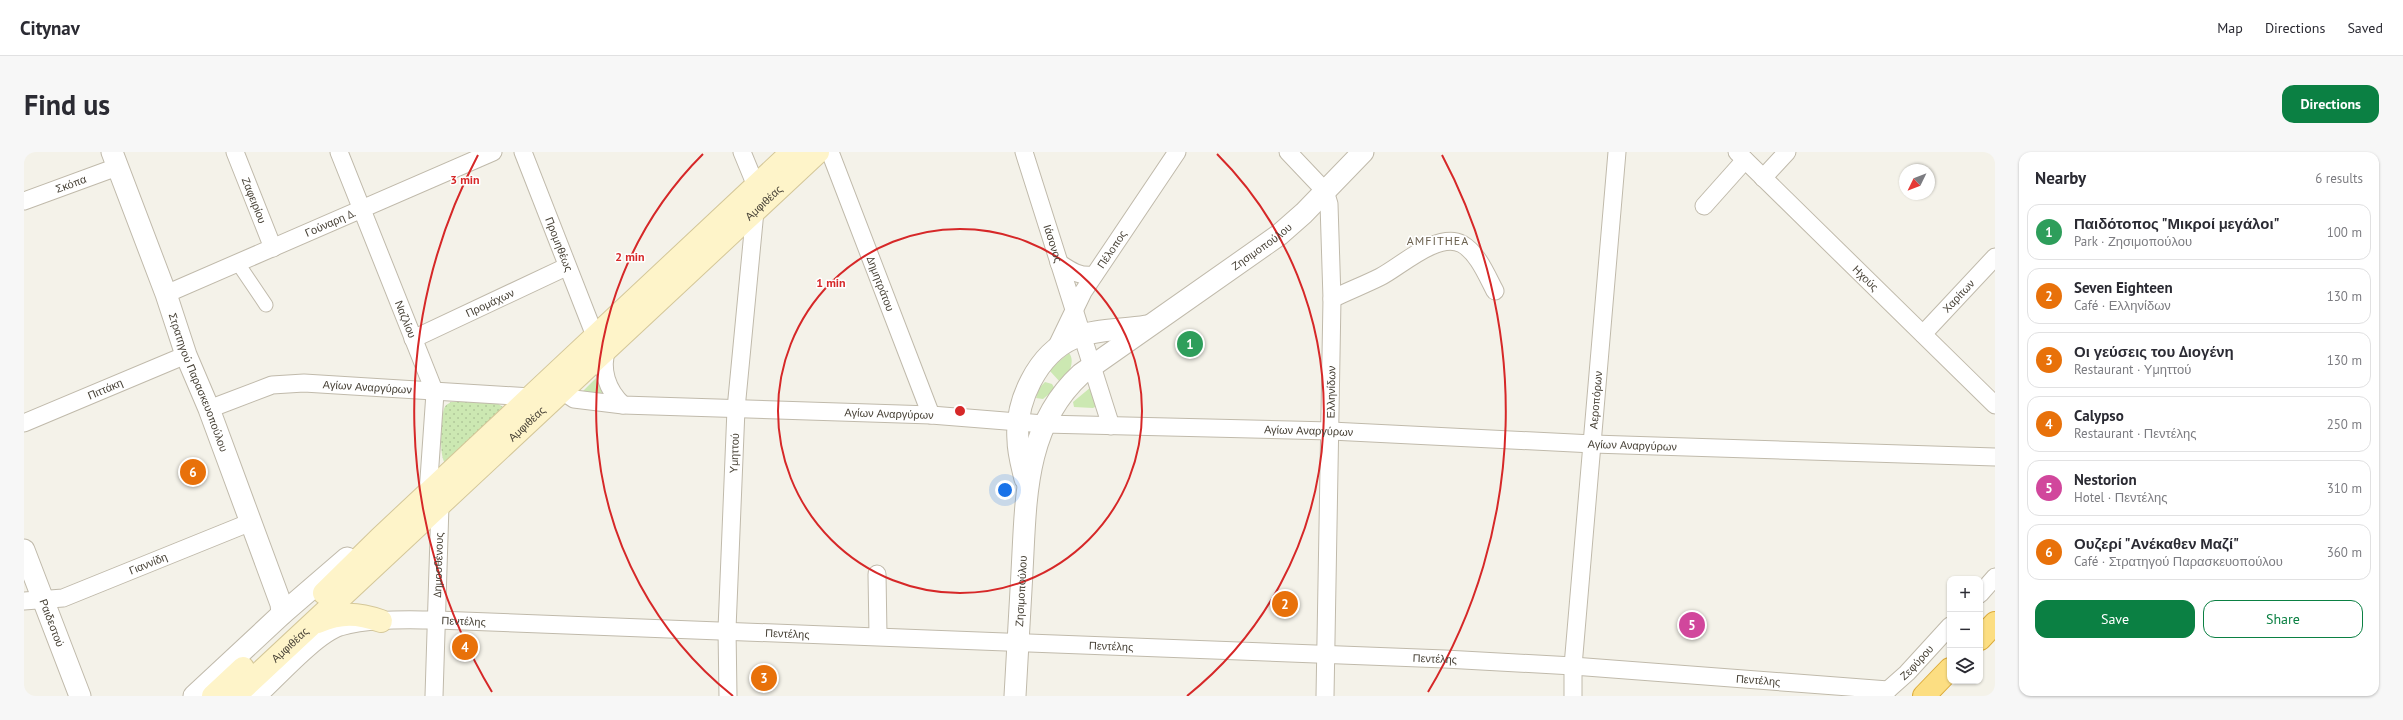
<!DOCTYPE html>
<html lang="en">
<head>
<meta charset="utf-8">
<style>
	body { margin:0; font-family:"PT Sans",sans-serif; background:#f7f7f7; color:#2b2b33 }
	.controls { position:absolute; right:12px; bottom:12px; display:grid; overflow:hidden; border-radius:8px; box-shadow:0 1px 3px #0004 }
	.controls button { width:36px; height:36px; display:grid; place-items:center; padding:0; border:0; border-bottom:1px solid #e1e1e2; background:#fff; color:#2b2b33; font:20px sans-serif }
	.compass { position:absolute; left:1875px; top:12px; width:36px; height:36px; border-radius:50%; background:#fff; box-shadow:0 1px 3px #0004; rotate:227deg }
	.you { position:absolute; left:981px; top:338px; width:14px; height:14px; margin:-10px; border:3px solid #fff; border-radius:50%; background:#1a73e8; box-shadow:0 0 0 6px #1a73e833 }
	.badge { display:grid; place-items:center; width:26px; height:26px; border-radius:50%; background:#0b8043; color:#fff; font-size:13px; font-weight:700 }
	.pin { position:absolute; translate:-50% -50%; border:2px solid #fff; box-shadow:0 1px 4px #0006 }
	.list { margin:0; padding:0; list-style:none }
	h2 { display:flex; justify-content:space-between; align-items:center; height:52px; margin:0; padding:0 16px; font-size:17px }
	h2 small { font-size:13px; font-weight:400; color:#7c7c81 }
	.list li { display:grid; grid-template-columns:26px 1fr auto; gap:12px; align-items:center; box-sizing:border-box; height:56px; margin:0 8px 8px; padding:0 8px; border:1px solid #e1e1e2; border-radius:12px }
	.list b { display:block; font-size:15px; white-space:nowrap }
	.list p { margin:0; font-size:13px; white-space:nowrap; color:#7c7c81 }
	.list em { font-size:13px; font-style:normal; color:#7c7c81 }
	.actions { display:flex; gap:8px; padding:12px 16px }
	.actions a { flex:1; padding:9px 0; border:1px solid #0b8043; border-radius:12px; text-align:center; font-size:14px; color:#0b8043 }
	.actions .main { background:#0b8043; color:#fff }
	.icon { flex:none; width:22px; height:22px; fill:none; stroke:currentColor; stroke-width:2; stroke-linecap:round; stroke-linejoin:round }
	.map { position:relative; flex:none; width:1971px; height:544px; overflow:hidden; border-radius:12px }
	header { display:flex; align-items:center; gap:24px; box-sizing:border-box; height:56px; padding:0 20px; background:#fff; border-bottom:1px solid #e1e1e2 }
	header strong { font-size:19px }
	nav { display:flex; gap:22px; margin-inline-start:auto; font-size:14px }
	.intro { display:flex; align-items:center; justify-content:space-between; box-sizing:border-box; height:96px; padding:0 24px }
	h1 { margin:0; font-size:28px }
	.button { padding:10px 18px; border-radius:12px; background:#0b8043; color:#fff; font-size:14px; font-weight:700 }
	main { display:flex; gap:24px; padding:0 24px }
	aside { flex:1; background:#fff; border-radius:12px; box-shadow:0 1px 3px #0004 }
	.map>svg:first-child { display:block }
</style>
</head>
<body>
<header>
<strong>Citynav</strong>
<nav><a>Map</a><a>Directions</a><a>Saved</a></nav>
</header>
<div class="intro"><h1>Find us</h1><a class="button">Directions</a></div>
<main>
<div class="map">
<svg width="1971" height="544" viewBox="0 0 1971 544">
	<defs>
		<pattern id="park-dots" width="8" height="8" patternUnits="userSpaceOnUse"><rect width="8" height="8" fill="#cce8b2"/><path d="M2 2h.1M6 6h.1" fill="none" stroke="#b1c89a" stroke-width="1.8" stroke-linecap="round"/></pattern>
	</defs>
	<rect width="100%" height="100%" fill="#f4f2e9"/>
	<path fill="#cce8b2" d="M1045 201C1052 209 1044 225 1037 231L1025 218Z
		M573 225 579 241 558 240Z
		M1021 230 1028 232 1031 237 1019 247 1012 246 1015 236Z
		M1067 235 1073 254 1069 256 1050 255 1049 250Z"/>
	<path fill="url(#park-dots)" d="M427 250H471L479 255 476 261 421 311C415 304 417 266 420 257 421 253 424 252 427 250Z"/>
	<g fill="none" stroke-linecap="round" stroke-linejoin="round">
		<defs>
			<path id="pedestrian" d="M213 110 242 153"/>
			<g id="minor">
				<path id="s1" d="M211 0 249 96"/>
				<path id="s2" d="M315 0 411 241 404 341"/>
				<path id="s3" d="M499 0 571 184"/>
				<path d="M718 0 732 34"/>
				<path id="s4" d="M806 0 907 263"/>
				<path id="s5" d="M1000 0 1087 274"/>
				<path d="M1264 0 1301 39 1305 52 1308 147 1301 544"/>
				<path id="s6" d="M1713 0 1971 253"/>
				<path d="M1739 26 1763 0"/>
				<path id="s7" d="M0 49 93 15"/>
				<path d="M1680 54 1721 8"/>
				<path d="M1035 111C1047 119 1056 125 1070 123"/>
				<path id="s8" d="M142 142 469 0"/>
				<path d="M1308 147C1324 139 1340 133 1356 125 1376 115 1414 79 1438 92 1454 101 1463 124 1471 139"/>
				<path id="s9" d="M1899 182 1971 105"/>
				<path id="s10" d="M389 187 542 115"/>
				<path d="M583 197C576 217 583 238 599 253"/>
				<path id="s11" d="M1031 198 1059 140 1153 0"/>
				<path id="s12" d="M538 239 550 247 599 253 907 263 1020 272 1307 279 1569 292 1971 305"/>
				<path id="s13" d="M185 257 248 233 280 231 507 245"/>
				<path id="s14" d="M0 271 162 203"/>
				<path d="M853 422 854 483"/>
				<path d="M1956 442 1971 425"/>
				<path id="s15" d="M0 449 39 446 227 370"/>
				<path id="s16" d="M234 544C254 526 292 483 316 475 346 466 382 468 413 468L1421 507 1549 514 1864 538"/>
				<path id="s17" d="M410 544 416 353"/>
				<path id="s18" d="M704 544 703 477 712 257 731 59"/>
				<path id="s19" d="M1549 544V514L1593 0"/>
				<path id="s20" d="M1857 544 1883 521 1926 474"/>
			</g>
			<g id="tertiary">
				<path id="s21" d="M88 0 142 142 162 203 185 257 257 452 258 462"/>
				<path d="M1001 327C998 314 994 301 994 288 991 250 1013 202 1050 186 1069 177 1101 178 1122 174"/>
				<path id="s22" d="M0 398 56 544"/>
				<path d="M170 544 258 462 323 406"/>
				<path id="s23" d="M991 544C993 502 996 461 998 420 1002 348 1000 274 1057 222L1255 83 1280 61 1339 0"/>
			</g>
			<g id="secondary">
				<path d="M300 441 355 387 768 0"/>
				<path d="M294 470C317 460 334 461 357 469"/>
				<path d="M189 544 219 516"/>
				<path id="s24" d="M211 544 794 0"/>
			</g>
			<path id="trunk" d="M1956 487 1971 471
				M1900 544 1926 517"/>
		</defs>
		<use href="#pedestrian" stroke="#c0baab" stroke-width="15"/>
		<use href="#minor" stroke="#c0baab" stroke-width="19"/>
		<use href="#tertiary" stroke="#c0baab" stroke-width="23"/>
		<use href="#secondary" stroke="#d4c799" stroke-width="24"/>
		<use href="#trunk" stroke="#dcab3b" stroke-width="24"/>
		<use href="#pedestrian" stroke="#fff" stroke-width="13"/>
		<use href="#minor" stroke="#fff" stroke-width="17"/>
		<use href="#tertiary" stroke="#fff" stroke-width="21"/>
		<use href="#secondary" stroke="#fef4c9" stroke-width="22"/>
		<use href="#trunk" stroke="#fcde82" stroke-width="22"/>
	</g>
	<g fill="none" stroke="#d62828" stroke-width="2">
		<circle cx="936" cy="259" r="182"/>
		<path d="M709 544A364 364 0 0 1 679 2M1193 2A364 364 0 0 1 1163 544"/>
		<path d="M468 540A546 546 0 0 1 454 3M1418 3A546 546 0 0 1 1404 540"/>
	</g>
	<g text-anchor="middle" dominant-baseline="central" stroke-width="3" stroke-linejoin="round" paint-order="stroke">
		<g font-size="11" fill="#484237" stroke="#fff">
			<text stroke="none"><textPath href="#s7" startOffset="50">Σκόπα</textPath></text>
			<text stroke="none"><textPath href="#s1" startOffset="52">Ζαφειρίου</textPath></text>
			<text stroke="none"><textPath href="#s24" startOffset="723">Αμφιθέας</textPath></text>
			<text stroke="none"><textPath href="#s8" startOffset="179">Γούναρη Δ.</textPath></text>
			<text stroke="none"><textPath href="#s5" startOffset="96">Ιάσονος</textPath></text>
			<text stroke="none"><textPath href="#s3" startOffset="99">Προμηθέως</textPath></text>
			<text stroke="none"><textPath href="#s23" startOffset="558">Ζησιμοπούλου</textPath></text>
			<text stroke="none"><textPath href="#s11" startOffset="116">Πέλοπος</textPath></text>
			<text stroke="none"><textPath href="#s6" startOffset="180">Ηχούς</textPath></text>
			<text stroke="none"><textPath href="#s4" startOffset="141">Δημητράτου</textPath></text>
			<text stroke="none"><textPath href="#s9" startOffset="52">Χαρίτων</textPath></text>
			<text stroke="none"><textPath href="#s10" startOffset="85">Προμάχων</textPath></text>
			<text stroke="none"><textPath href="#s2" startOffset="180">Ναζλίου</textPath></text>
			<text stroke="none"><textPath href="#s21" startOffset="246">Στρατηγού Παρασκευοπούλου</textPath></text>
			<text stroke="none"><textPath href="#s13" startOffset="163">Αγίων Αναργύρων</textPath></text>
			<text stroke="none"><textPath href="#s14" startOffset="88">Πιττάκη</textPath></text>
			<text transform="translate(1307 240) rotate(-89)">Ελληνίδων</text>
			<text stroke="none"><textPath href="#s19" startOffset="297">Αεροπόρων</textPath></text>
			<text stroke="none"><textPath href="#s12" startOffset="330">Αγίων Αναργύρων</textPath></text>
			<text stroke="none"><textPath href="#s24" startOffset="399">Αμφιθέας</textPath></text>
			<text stroke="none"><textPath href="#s12" startOffset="750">Αγίων Αναργύρων</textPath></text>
			<text stroke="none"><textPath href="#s12" startOffset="1074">Αγίων Αναργύρων</textPath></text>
			<text stroke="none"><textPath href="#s18" startOffset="243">Υμηττού</textPath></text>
			<text stroke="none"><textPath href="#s15" startOffset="131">Γιαννίδη</textPath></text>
			<text stroke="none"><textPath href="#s17" startOffset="131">Δημοσθένους</textPath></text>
			<text stroke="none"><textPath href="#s23" startOffset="105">Ζησιμοπούλου</textPath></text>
			<text stroke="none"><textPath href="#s16" startOffset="232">Πεντέλης</textPath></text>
			<text stroke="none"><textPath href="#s22" startOffset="78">Ραιδεστού</textPath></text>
			<text stroke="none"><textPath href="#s16" startOffset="556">Πεντέλης</textPath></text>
			<text stroke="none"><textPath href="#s24" startOffset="75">Αμφιθέας</textPath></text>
			<text stroke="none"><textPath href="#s16" startOffset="880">Πεντέλης</textPath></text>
			<text stroke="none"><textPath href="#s16" startOffset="1204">Πεντέλης</textPath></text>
			<text stroke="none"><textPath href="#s20" startOffset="49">Ζεφύρου</textPath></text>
			<text stroke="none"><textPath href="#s16" startOffset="1528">Πεντέλης</textPath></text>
		</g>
		<g font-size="12" letter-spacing="1" fill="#6b614f" stroke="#fff">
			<text x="1414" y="88">AMFITHEA</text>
		</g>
	</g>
	<circle cx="936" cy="259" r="6" fill="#d62828" stroke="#fff" stroke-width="2"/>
	<g font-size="12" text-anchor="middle" font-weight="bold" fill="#d62828" stroke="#fff" stroke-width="3" stroke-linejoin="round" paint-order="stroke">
		<text x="441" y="32">3 min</text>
		<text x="606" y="109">2 min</text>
		<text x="807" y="135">1 min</text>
	</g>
</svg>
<div class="controls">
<button>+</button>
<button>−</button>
<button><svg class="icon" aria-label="layers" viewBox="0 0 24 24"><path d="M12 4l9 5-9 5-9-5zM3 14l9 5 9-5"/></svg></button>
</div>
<svg class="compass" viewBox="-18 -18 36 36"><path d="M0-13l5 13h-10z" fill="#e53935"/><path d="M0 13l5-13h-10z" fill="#7c7c81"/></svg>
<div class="you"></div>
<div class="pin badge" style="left:1166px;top:192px;background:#2e9e5b">1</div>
<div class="pin badge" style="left:1261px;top:452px;background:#e8710a">2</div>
<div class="pin badge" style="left:740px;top:526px;background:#e8710a">3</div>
<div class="pin badge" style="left:441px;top:495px;background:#e8710a">4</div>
<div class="pin badge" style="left:1668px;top:473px;background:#d1479c">5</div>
<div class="pin badge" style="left:169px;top:320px;background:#e8710a">6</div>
</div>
<aside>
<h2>Nearby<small>6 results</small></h2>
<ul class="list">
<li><span class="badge" style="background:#2e9e5b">1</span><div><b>Παιδότοπος &quot;Μικροί μεγάλοι&quot;</b><p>Park · Ζησιμοπούλου</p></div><em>100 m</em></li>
<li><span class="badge" style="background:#e8710a">2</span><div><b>Seven Eighteen</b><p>Café · Ελληνίδων</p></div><em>130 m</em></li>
<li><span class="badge" style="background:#e8710a">3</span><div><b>Οι γεύσεις του Διογένη</b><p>Restaurant · Υμηττού</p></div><em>130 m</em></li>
<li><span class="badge" style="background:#e8710a">4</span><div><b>Calypso</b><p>Restaurant · Πεντέλης</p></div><em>250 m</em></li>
<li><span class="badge" style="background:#d1479c">5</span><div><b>Nestorion</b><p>Hotel · Πεντέλης</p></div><em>310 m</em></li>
<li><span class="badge" style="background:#e8710a">6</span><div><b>Ουζερί &quot;Ανέκαθεν Μαζί&quot;</b><p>Café · Στρατηγού Παρασκευοπούλου</p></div><em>360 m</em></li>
</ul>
<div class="actions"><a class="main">Save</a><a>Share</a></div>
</aside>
</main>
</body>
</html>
